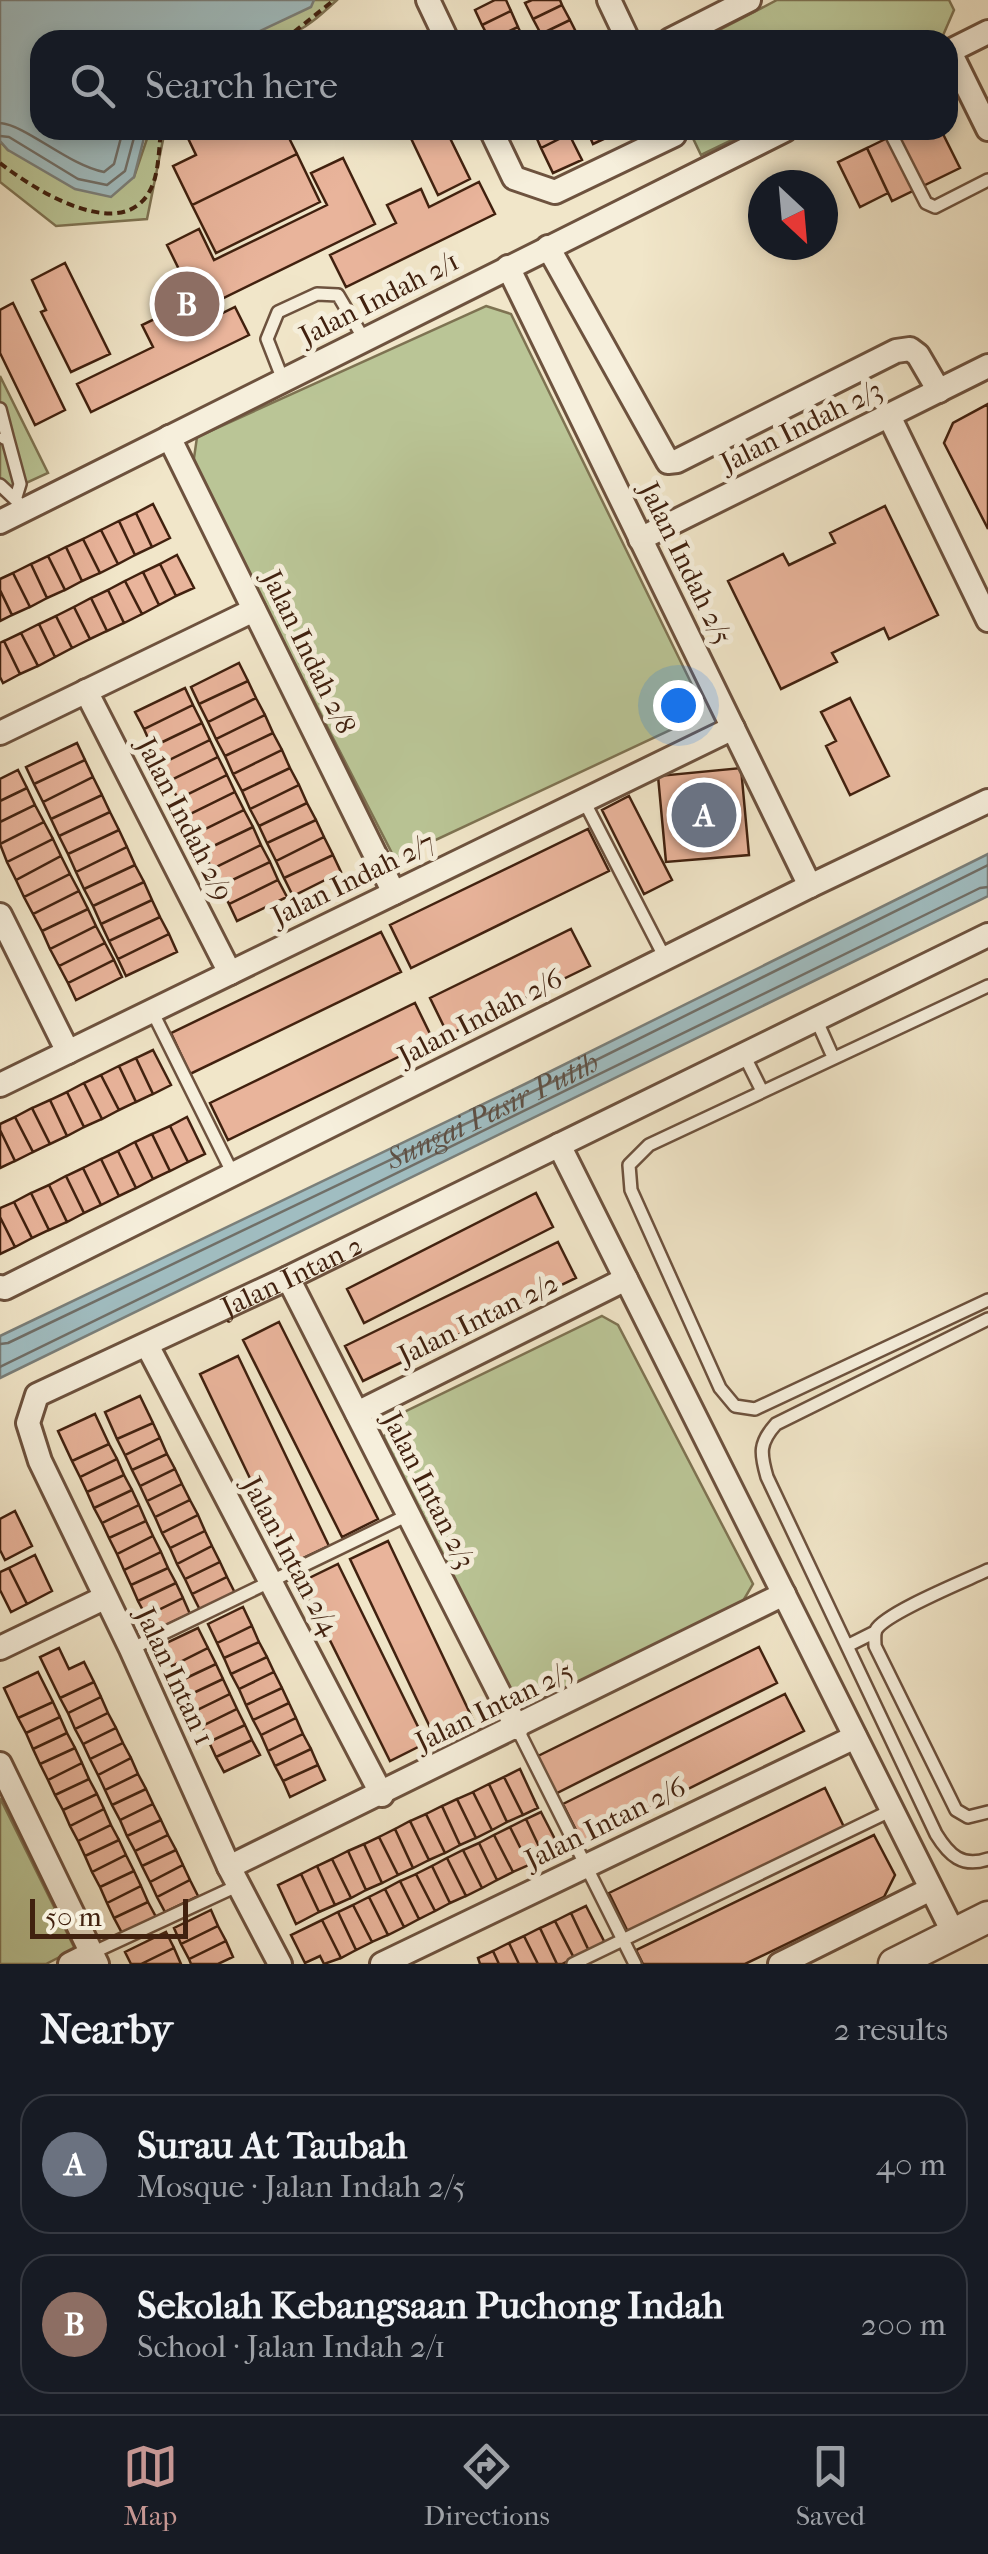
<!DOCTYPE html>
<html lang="en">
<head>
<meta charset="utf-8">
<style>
	body { margin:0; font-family:"IM FELL French Canon",serif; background:#242831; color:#f1f3f6 }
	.compass { position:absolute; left:748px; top:170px; width:90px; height:90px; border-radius:50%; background:#171b24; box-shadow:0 5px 15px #0003; rotate:154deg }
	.scale { position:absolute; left:30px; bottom:25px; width:158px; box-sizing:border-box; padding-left:10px; border:5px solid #41210f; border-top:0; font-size:28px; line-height:35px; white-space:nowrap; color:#41210f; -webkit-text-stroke:8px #f6efdc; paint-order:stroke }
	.you { position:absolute; left:678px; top:705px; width:35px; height:35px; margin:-25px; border:8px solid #fff; border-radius:50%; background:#1a73e8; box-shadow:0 0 0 15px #1a73e833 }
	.badge { display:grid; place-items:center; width:65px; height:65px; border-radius:50%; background:#c59692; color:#fff; font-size:32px; font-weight:700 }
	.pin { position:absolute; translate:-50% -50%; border:5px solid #fff; box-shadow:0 2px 10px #0006 }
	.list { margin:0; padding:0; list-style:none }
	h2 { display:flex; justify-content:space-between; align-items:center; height:130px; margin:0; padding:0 40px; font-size:42px }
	h2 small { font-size:32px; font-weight:400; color:#9ea1a6 }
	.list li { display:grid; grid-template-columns:65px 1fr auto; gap:30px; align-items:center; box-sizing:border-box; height:140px; margin:0 20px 20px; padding:0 20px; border:2px solid #363941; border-radius:30px }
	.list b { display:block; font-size:38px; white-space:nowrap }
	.list p { margin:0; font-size:32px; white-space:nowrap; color:#9ea1a6 }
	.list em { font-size:32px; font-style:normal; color:#9ea1a6 }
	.icon { flex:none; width:55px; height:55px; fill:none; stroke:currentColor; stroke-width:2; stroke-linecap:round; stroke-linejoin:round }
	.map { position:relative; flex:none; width:988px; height:1964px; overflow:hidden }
	.search { position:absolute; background:#171b24; box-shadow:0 5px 15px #0003; left:30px; right:30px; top:30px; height:110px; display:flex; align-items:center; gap:25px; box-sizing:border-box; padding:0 35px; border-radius:30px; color:#9ea1a6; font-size:38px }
	.sheet { height:450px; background:#171b24 }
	nav { display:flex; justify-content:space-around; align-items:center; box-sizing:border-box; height:140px; border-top:2px solid #363941; background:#171b24; font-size:28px; color:#9ea1a6 }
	nav a { display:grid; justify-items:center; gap:5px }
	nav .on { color:#c59692 }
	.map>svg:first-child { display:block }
</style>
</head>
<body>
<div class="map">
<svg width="988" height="1964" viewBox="0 0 988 1964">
	<rect width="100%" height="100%" fill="#f1e6c9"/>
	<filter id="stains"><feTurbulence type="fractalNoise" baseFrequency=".002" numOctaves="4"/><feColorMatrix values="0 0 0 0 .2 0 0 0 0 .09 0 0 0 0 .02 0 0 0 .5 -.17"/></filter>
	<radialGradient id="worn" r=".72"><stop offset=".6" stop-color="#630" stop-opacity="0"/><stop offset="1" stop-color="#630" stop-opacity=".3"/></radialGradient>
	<path fill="#bac596" stroke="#7e7352" stroke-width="2.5" d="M314 0H337C297 37 289 40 235 40Z
		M777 0H949L954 10 941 40H700Z
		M150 130H165L147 219 56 226 0 182V141L8 150 134 177Z
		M689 130H753L701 155Z
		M486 306 511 314 696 693V718L395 859 193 465 197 437Z
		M0 376 48 473 0 495Z
		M602 1316 618 1325 753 1584 743 1601 534 1704 513 1697 384 1437 392 1418Z
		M0 1798 75 1949 46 1964H0Z"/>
	<path fill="#a0bdc1" stroke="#7a7f7a" stroke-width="2.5" d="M0 0H314L311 7 241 40H40V130H146L134 177 111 197 75 189 8 150 0 141Z
		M988 854V896L0 1378V1336L525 1084Z"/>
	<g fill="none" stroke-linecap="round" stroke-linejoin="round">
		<g stroke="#706f68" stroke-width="2.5">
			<path d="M0 123C26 125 68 165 104 172L114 164 123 130"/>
			<path d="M0 136 9 137 78 179 107 185 125 171 136 130"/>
			<path id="s1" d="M0 1344 8 1343 530 1093 988 865"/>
			<path d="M0 1367 980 888 988 887"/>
		</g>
	</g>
	<path fill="#e9b49b" stroke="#41210f" stroke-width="2.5" d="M495 0H506L511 11 482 25 475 10Z
		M532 0H560L562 5 533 19 525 3Z
		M562 5 570 20 541 34 533 19Z
		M511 11 518 27 490 40 482 25Z
		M570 20 578 36 569 40H543L541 34Z
		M518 27 524 40H490Z
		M184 130H285L297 154 192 205 173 166 196 155Z
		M407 130H446L470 179 438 195Z
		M539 130H567L569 134 541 148 534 132Z
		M587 130H623L593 144Z
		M904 130H941L960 168 892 201 867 148Z
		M569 134 582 160 553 173 541 148Z
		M867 148 888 193 860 207 838 162Z
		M297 154 320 202 216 253 192 205Z
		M343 158 375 224 199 310 167 245 199 229 214 260 327 205 311 173Z
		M479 182 495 214 346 287 330 255 396 223 387 205 421 189 429 207Z
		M65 263 110 354 71 372 41 312 46 310 32 280Z
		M13 303 65 410 35 425 0 353V310Z
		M235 307 249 335 91 412 77 384 153 347 142 325 171 311 182 333Z
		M988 404V529L944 443 953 423Z
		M153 504 170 538 152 547 136 513Z
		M885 506 938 615 889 639 884 628 832 653 837 662 781 689 728 581 783 554 789 565 835 543 830 533Z
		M136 513 152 547 135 555 119 521Z
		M119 521 135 555 118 564 101 530Z
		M101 530 118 564 100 573 83 539Z
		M83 539 100 573 82 581 66 547Z
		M66 547 82 581 65 590 48 556Z
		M177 555 194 588 176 596 160 564Z
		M48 556 65 590 47 598 31 564Z
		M31 564 47 598 30 607 13 573Z
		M160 564 176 596 159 605 143 572Z
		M143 572 159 605 142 614 125 581Z
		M13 573 30 607 12 615 0 590V579Z
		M125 581 142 614 124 623 108 590Z
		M0 590 12 615 0 621Z
		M108 590 124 623 107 631 91 598Z
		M91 598 107 631 90 639 74 607Z
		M74 607 90 639 72 648 56 616Z
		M56 616 72 648 55 657 39 624Z
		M39 624 55 657 38 666 21 633Z
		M21 633 38 666 20 674 4 641Z
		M4 641 20 674 3 683 0 677V643Z
		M239 663 248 681 199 704 191 687Z
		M248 681 256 698 208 722 199 704Z
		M185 688 193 705 144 729 135 712Z
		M256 698 265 715 216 739 208 722Z
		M850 698 889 776 850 795 826 746 836 741 821 712Z
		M193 705 202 723 152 747 144 729Z
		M265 715 273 733 225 756 216 739Z
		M202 723 210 740 161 764 152 747Z
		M273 733 282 750 233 774 225 756Z
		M210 740 218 757 169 781 161 764Z
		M77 743 85 760 34 784 26 767Z
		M282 750 290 768 242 791 233 774Z
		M218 757 227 775 178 799 169 781Z
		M85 760 93 777 43 802 34 784Z
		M290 768 299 785 250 809 242 791Z
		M741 768 749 855 666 862 658 776Z
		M18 770 27 788 0 801V779Z
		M227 775 235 792 186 816 178 799Z
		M93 777 102 795 51 819 43 802Z
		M299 785 307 803 259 826 250 809Z
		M27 788 35 805 0 822V801Z
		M235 792 244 810 195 834 186 816Z
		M102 795 110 812 59 836 51 819Z
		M629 796 672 880 644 894 602 810Z
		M307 803 316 820 267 843 259 826Z
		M35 805 44 822 0 844V822Z
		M244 810 253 827 203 851 195 834Z
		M110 812 119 830 68 854 59 836Z
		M316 820 324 837 276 861 267 843Z
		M44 822 53 839 7 862 0 844Z
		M253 827 261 845 212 869 203 851Z
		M588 829 609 871 411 968 390 925Z
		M119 830 127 847 76 872 68 854Z
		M324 837 333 855 284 878 276 861Z
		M53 839 61 856 16 880 7 862Z
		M261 845 270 862 220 886 212 869Z
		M127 847 135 865 84 889 76 872Z
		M333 855 341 872 293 896 284 878Z
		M61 856 70 874 24 897 16 880Z
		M270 862 278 880 229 904 220 886Z
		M135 865 144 882 93 906 84 889Z
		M70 874 79 891 33 914 24 897Z
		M278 880 287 897 237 921 229 904Z
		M144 882 152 900 101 924 93 906Z
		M79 891 88 909 42 931 33 914Z
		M152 900 160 917 109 941 101 924Z
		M88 909 96 926 50 949 42 931Z
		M160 917 169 934 118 959 109 941Z
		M96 926 105 943 59 966 50 949Z
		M571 929 590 966 448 1035 430 998Z
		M381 932 401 972 190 1074 171 1033Z
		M169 934 177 952 126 976 118 959Z
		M105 943 114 960 68 983 59 966Z
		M114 960 122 977 76 1000 68 983Z
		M415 1003 433 1040 228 1140 210 1103Z
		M153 1050 171 1085 153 1094 136 1058Z
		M136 1058 153 1094 136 1102 119 1066Z
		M119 1066 136 1102 119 1110 101 1075Z
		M101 1075 119 1110 102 1119 84 1083Z
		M84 1083 102 1119 84 1127 67 1092Z
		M67 1092 84 1127 67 1136 50 1100Z
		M50 1100 67 1136 50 1144 32 1108Z
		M32 1108 50 1144 33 1152 15 1117Z
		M15 1117 33 1152 15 1161 0 1130V1124Z
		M187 1117 205 1154 188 1162 170 1126Z
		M170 1126 188 1162 170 1171 152 1134Z
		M0 1130 15 1161 0 1168Z
		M152 1134 170 1171 153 1179 135 1142Z
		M135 1142 153 1179 136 1188 118 1151Z
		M118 1151 136 1188 119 1196 101 1159Z
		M101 1159 119 1196 101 1205 83 1168Z
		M83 1168 101 1205 84 1213 66 1176Z
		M66 1176 84 1213 67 1222 49 1185Z
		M49 1185 67 1222 49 1230 31 1193Z
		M31 1193 49 1230 32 1238 14 1202Z
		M536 1193 553 1227 364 1323 347 1289Z
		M14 1202 32 1238 15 1247 0 1217V1208Z
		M0 1217 15 1247 0 1254Z
		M558 1242 576 1278 363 1381 345 1346Z
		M279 1322 378 1519 342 1537 243 1340Z
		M238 1356 329 1546 291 1564 200 1374Z
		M140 1396 153 1423 117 1439 105 1412Z
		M95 1414 109 1444 72 1461 58 1431Z
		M153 1423 160 1438 125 1455 117 1439Z
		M160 1438 167 1454 132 1470 125 1455Z
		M109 1444 117 1459 80 1477 72 1461Z
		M167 1454 175 1469 140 1486 132 1470Z
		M117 1459 124 1475 87 1492 80 1477Z
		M175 1469 182 1484 147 1501 140 1486Z
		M124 1475 132 1490 94 1508 87 1492Z
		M182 1484 190 1500 155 1517 147 1501Z
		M132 1490 139 1505 102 1523 94 1508Z
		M190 1500 198 1515 162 1533 155 1517Z
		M139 1505 146 1521 109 1538 102 1523Z
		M15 1511 32 1546 5 1560 0 1550V1519Z
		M198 1515 205 1531 170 1548 162 1533Z
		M146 1521 153 1536 117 1554 109 1538Z
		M205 1531 212 1546 177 1564 170 1548Z
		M153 1536 161 1552 124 1570 117 1554Z
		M388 1541 476 1726 438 1744 350 1559Z
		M212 1546 220 1562 185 1579 177 1564Z
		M161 1552 168 1568 131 1585 124 1570Z
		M35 1555 52 1591 27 1604 9 1568Z
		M220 1562 227 1577 192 1594 185 1579Z
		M338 1564 426 1743 390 1761 301 1582Z
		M9 1568 27 1604 11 1612 0 1590V1572Z
		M168 1568 176 1583 138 1601 131 1585Z
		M227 1577 235 1593 200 1610 192 1594Z
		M176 1583 183 1598 146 1616 138 1601Z
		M183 1598 190 1614 153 1631 146 1616Z
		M243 1607 252 1626 217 1643 208 1624Z
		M252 1626 259 1642 224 1658 217 1643Z
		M198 1628 208 1648 172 1666 162 1645Z
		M259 1642 267 1657 231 1674 224 1658Z
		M759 1647 777 1683 555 1794 536 1757Z
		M59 1648 69 1669 84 1662 94 1682 60 1698 40 1657Z
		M208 1648 216 1664 180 1681 172 1666Z
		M267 1657 274 1672 239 1689 231 1674Z
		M216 1664 223 1679 187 1696 180 1681Z
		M38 1672 53 1702 18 1718 4 1688Z
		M274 1672 282 1688 246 1705 239 1689Z
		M223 1679 230 1694 195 1711 187 1696Z
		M94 1682 101 1697 68 1713 60 1698Z
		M282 1688 289 1703 253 1720 246 1705Z
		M230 1694 237 1709 202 1726 195 1711Z
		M785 1694 804 1731 582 1842 563 1804Z
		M101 1697 108 1713 75 1729 68 1713Z
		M53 1702 60 1717 26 1733 18 1718Z
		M289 1703 296 1718 261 1735 253 1720Z
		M237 1709 245 1725 209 1742 202 1726Z
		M108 1713 116 1728 83 1744 75 1729Z
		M60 1717 67 1733 33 1749 26 1733Z
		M296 1718 303 1734 268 1751 261 1735Z
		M245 1725 252 1740 216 1757 209 1742Z
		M116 1728 123 1743 90 1759 83 1744Z
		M67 1733 75 1748 40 1764 33 1749Z
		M303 1734 311 1749 275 1766 268 1751Z
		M252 1740 260 1755 224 1772 216 1757Z
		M123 1743 131 1758 98 1775 90 1759Z
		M75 1748 82 1763 48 1780 40 1764Z
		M311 1749 318 1765 283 1781 275 1766Z
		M131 1758 138 1774 105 1790 98 1775Z
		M82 1763 89 1779 55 1795 48 1780Z
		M318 1765 325 1780 290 1797 283 1781Z
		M520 1769 538 1808 523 1815 504 1777Z
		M138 1774 146 1789 112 1805 105 1790Z
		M504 1777 523 1815 507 1822 489 1784Z
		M89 1779 97 1794 63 1810 55 1795Z
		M489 1784 507 1822 492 1830 473 1792Z
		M825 1788 844 1827 628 1932 609 1893Z
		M146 1789 153 1804 120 1820 112 1805Z
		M473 1792 492 1830 476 1838 457 1799Z
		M97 1794 104 1809 70 1826 63 1810Z
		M457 1799 476 1838 460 1845 442 1806Z
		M153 1804 161 1820 127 1836 120 1820Z
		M442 1806 460 1845 445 1853 426 1814Z
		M104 1809 111 1825 78 1841 70 1826Z
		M541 1812 560 1849 544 1857 526 1819Z
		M426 1814 445 1853 429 1860 410 1821Z
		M526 1819 544 1857 529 1865 510 1827Z
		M161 1820 168 1835 135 1851 127 1836Z
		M410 1821 429 1860 413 1868 395 1829Z
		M111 1825 119 1840 85 1856 78 1841Z
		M510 1827 529 1865 513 1872 494 1835Z
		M395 1829 413 1868 398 1875 379 1837Z
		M168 1835 176 1850 142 1866 135 1851Z
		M494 1835 513 1872 497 1880 479 1843Z
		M874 1835 895 1875 884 1897 745 1964H643L636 1950Z
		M379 1837 398 1875 382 1883 364 1844Z
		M119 1840 126 1855 92 1872 85 1856Z
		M479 1843 497 1880 482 1888 463 1850Z
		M364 1844 382 1883 366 1890 348 1851Z
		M176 1850 183 1865 150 1882 142 1866Z
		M463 1850 482 1888 466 1896 447 1858Z
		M348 1851 366 1890 351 1898 332 1859Z
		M126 1855 134 1871 100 1887 92 1872Z
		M447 1858 466 1896 450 1903 432 1866Z
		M332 1859 351 1898 335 1905 317 1866Z
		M183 1865 190 1880 157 1897 150 1882Z
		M317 1866 335 1905 319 1912 301 1874Z
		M432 1866 450 1903 435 1911 416 1874Z
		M134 1871 141 1886 107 1903 100 1887Z
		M301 1874 319 1912 296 1924 278 1885Z
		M416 1874 435 1911 419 1919 400 1881Z
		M190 1880 198 1896 165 1912 157 1897Z
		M400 1881 419 1919 404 1927 385 1889Z
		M141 1886 148 1902 114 1918 107 1903Z
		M385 1889 404 1927 388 1935 369 1897Z
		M369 1897 388 1935 372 1942 353 1905Z
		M148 1902 156 1917 122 1933 114 1918Z
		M353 1905 372 1942 356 1950 338 1912Z
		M586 1906 605 1943 589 1951 571 1913Z
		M211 1910 218 1926 181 1944 174 1928Z
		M338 1912 356 1950 341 1958 322 1920Z
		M571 1913 589 1951 574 1958 555 1921Z
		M322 1920 341 1958 324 1964 320 1956 305 1963 291 1935Z
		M555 1921 574 1958 562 1964H557L540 1928Z
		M218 1926 226 1941 189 1959 181 1944Z
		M540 1928 557 1964H538L524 1936Z
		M166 1932 174 1948 141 1964H131L125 1952Z
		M524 1936 538 1964H519L509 1943Z
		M226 1941 233 1957 218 1964H191L189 1959Z
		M509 1943 519 1964H499L493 1951Z
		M174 1948 181 1964H141Z
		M493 1951 499 1964H480L478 1958Z"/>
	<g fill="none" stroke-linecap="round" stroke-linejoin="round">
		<defs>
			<path id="service" d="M889 130 926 203 935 207 988 180
				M283 380 267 339 278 312 317 294 338 295 364 339
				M0 409 7 436 4 438
				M7 436 20 484 16 497
				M0 485 18 502
				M584 801 665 958
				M988 986 649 1145 629 1165 631 1190 720 1388 735 1406 755 1409 988 1300
				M152 1011 233 1174
				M816 1019 833 1057
				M744 1055 762 1091
				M988 1319 776 1424C759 1443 760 1453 767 1477L936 1834C949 1855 962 1868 988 1859
				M988 1570C967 1580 885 1613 876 1630 874 1634 875 1641 875 1646L956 1810 968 1817 988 1812
				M847 1646 875 1632
				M131 1649 408 1515
				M517 1728 635 1964
				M92 1953 239 1885
				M573 1964 892 1810"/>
			<g id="minor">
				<path d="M428 0 447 40"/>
				<path d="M609 0 628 40"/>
				<path d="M670 40 749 0"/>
				<path d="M948 52 988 32"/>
				<path d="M950 52 988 129"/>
				<path d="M491 130 514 178 555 192 674 135"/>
				<path d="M548 247 668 462 677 461 896 351 910 349 918 355 939 391"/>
				<path d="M508 267 810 886"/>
				<path d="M889 416 988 620"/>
				<path d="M169 437 394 893"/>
				<path d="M0 522 785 130"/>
				<path d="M640 539 988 366"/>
				<path d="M86 691 230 973"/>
				<path d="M0 733 254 610"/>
				<path d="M0 915 68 1052"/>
				<path d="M0 1085 733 728"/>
				<path d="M559 1145 954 1934"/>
				<path d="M288 1278 517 1728"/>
				<path d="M0 1287 5 1288 810 886 988 801"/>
				<path d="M147 1345 382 1795"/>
				<path d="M357 1413 626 1279"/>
				<path d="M0 1648 104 1598"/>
				<path d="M0 1764 97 1964"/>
				<path d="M229 1867 784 1594"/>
				<path d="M70 1964 92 1953"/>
				<path id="s2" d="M280 1964 229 1867 131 1649 40 1461 28 1423 37 1395 288 1278 988 935"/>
				<path d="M382 1964 855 1737"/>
				<path d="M780 1964 931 1889"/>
			</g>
			<path id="tertiary" d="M894 1964 988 1917"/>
		</defs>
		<use href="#service" stroke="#6d523e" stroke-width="16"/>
		<use href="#minor" stroke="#6d523e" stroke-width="28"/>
		<use href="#tertiary" stroke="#6d523e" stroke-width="35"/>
		<path stroke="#41210f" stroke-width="4" stroke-dasharray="8 5" stroke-linecap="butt" d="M284 40 334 0
			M0 163C34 190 128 249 153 184 159 168 159 147 161 130"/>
		<use href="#service" stroke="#f6efdc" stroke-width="11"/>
		<use href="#minor" stroke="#f6efdc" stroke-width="22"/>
		<use href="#tertiary" stroke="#f6efdc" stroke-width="30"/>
	</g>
	<g text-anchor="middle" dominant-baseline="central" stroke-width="10" stroke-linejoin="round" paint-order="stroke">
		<g font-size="28" fill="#41210f" stroke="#f6efdc">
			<text transform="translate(379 298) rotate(-27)">Jalan Indah 2/1</text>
			<text transform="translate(801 426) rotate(-26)">Jalan Indah 2/3</text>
			<text transform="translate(686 563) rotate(64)">Jalan Indah 2/5</text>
			<text transform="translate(309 652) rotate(64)">Jalan Indah 2/8</text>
			<text transform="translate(185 819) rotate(63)">Jalan Indah 2/9</text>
			<text transform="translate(353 879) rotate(-26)">Jalan Indah 2/7</text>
			<text transform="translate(480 1017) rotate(-27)">Jalan Indah 2/6</text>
			<text stroke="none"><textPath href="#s2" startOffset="908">Jalan Intan 2</textPath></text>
			<text transform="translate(478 1319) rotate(-26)">Jalan Intan 2/2</text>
			<text transform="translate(429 1490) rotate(63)">Jalan Intan 2/3</text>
			<text transform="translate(291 1556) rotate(62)">Jalan Intan 2/4</text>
			<text transform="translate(175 1676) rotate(65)">Jalan Intan 1</text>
			<text transform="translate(494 1706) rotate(-26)">Jalan Intan 2/5</text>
			<text transform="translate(605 1823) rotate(-26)">Jalan Intan 2/6</text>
		</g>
		<g font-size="30" font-style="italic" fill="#5e5044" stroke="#f6efdc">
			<text stroke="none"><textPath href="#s1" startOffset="545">Sungai Pasir Putih</textPath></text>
		</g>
	</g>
	<rect width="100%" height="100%" filter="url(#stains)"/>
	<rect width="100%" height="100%" fill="url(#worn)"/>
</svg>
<svg class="compass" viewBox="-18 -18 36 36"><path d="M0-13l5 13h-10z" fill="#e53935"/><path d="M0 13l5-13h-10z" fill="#9ea1a6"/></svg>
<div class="scale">50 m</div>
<div class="you"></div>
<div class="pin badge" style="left:704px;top:815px;background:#6b7280">A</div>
<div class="pin badge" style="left:187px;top:304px;background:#8d6e63">B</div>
<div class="search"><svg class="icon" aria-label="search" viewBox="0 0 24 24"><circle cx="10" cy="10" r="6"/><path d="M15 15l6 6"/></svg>Search here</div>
</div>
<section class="sheet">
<h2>Nearby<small>2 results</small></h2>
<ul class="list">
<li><span class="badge" style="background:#6b7280">A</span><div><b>Surau At Taubah</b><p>Mosque · Jalan Indah 2/5</p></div><em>40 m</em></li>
<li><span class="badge" style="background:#8d6e63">B</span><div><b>Sekolah Kebangsaan Puchong Indah</b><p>School · Jalan Indah 2/1</p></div><em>200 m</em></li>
</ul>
</section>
<nav>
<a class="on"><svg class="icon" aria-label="map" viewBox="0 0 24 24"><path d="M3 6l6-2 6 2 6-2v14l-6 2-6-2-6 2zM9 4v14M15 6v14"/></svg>Map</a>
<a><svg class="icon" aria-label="directions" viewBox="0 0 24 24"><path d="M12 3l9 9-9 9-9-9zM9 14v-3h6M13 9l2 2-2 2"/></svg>Directions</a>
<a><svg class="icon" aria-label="saved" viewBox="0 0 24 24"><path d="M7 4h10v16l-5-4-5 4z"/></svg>Saved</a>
</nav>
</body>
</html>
